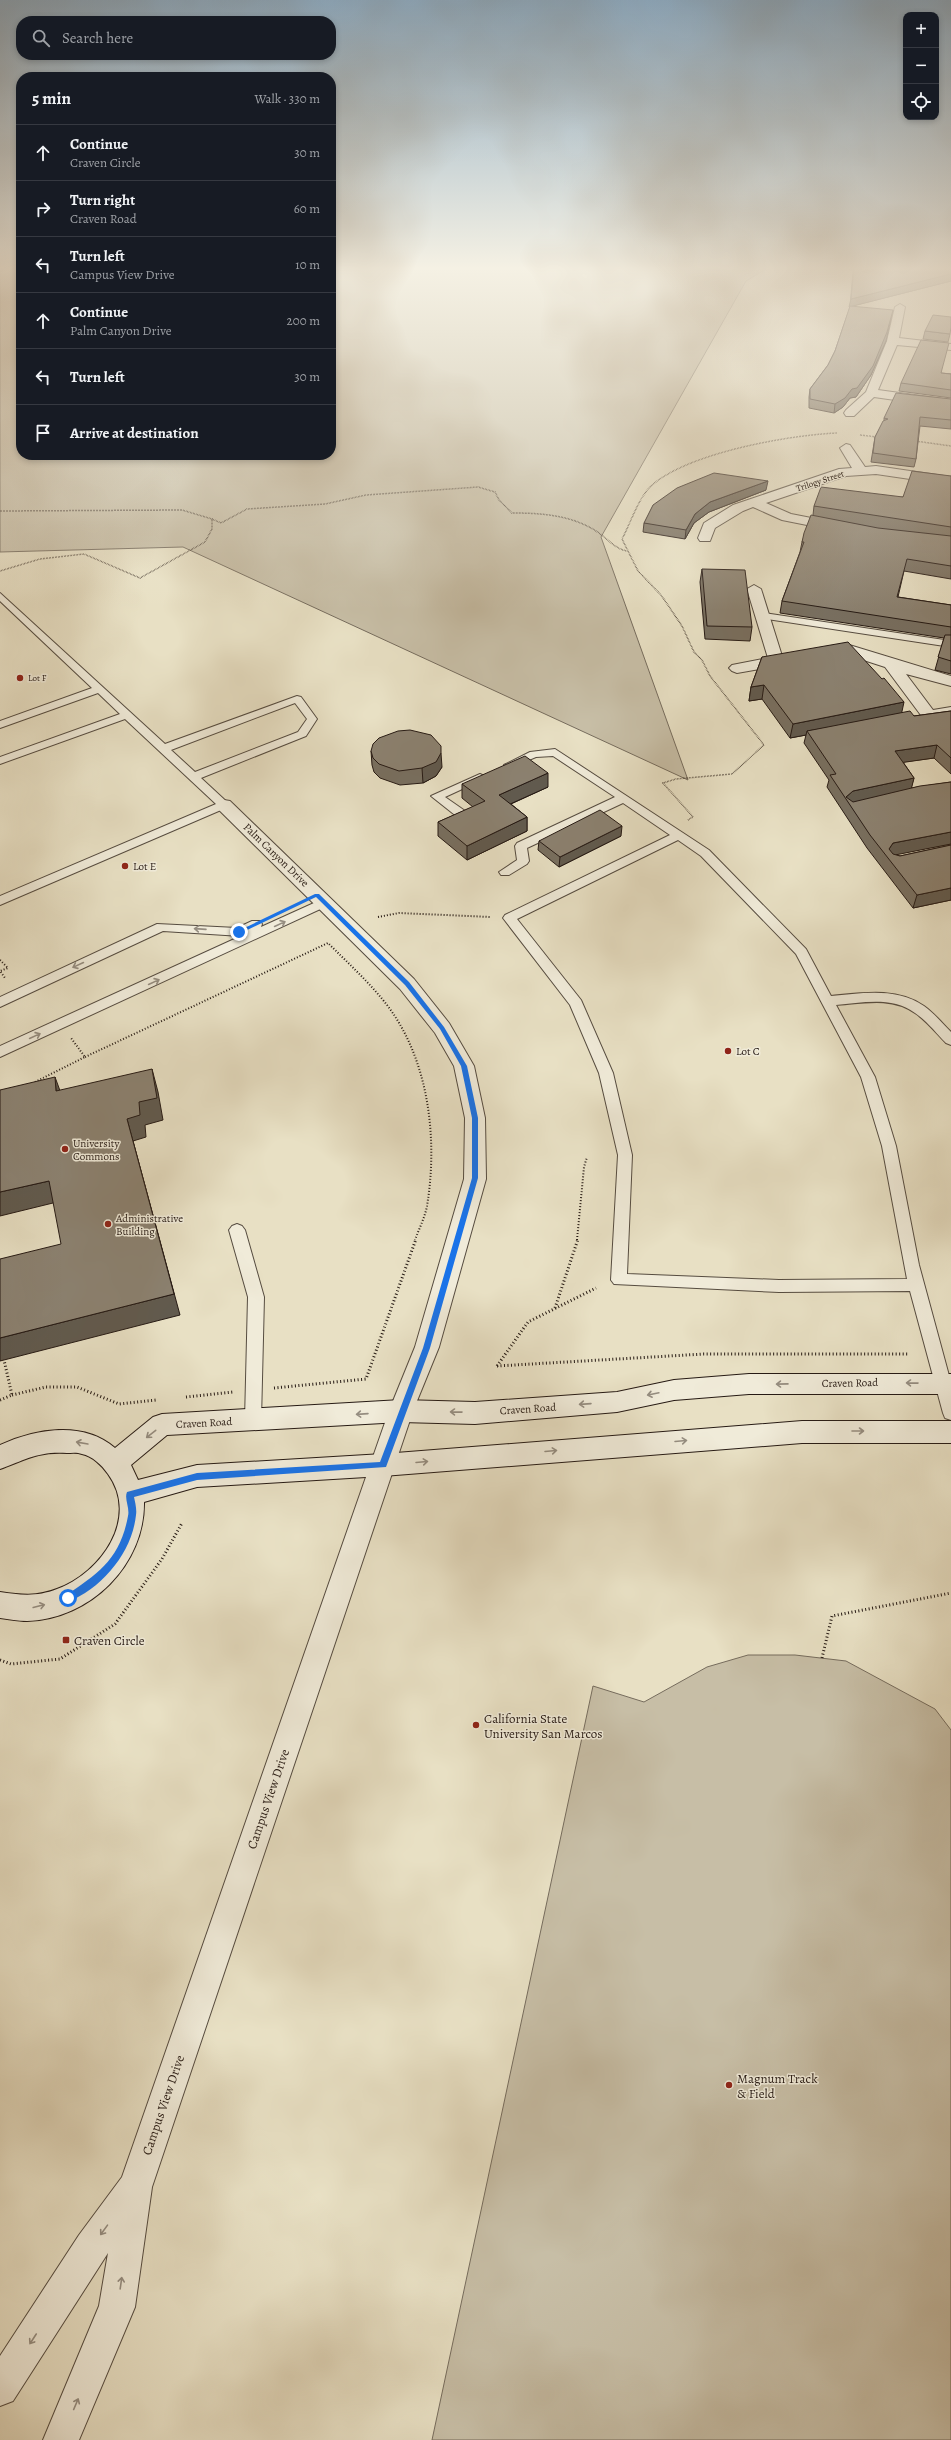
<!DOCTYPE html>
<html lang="en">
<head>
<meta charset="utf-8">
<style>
	body { margin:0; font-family:Alegreya,serif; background:#242831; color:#f1f3f6 }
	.controls { position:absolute; right:12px; top:12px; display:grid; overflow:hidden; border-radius:8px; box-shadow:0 2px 6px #0003 }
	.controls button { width:36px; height:36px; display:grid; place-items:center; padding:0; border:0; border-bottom:1px solid #363941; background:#171b24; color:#f1f3f6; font:20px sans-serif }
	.stop { position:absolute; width:12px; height:12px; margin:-9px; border:3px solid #1a73e8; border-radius:50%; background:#fff }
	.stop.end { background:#1a73e8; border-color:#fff; box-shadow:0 1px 4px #0008 }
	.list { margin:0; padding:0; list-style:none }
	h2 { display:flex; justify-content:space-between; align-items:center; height:52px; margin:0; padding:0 16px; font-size:17px }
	h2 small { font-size:13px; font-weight:400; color:#9ea1a6 }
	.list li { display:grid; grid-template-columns:26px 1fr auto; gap:12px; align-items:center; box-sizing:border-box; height:56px; padding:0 16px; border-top:1px solid #363941 }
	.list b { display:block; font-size:15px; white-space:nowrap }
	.list p { margin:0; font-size:13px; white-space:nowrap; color:#9ea1a6 }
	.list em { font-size:13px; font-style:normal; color:#9ea1a6 }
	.icon { flex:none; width:22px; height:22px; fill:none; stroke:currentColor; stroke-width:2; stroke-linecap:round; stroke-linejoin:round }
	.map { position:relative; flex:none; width:951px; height:2440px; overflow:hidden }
	.search { position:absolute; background:#171b24; box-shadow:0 2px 6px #0003; left:16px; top:16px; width:320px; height:44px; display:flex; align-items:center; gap:10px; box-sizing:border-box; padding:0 14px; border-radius:16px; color:#9ea1a6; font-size:15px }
	.panel { position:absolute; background:#171b24; box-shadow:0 2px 6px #0003; left:16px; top:72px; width:320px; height:388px; border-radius:16px }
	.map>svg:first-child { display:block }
</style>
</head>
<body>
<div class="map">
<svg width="951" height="2440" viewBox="0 0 951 2440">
	<rect width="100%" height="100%" fill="#e8e0c4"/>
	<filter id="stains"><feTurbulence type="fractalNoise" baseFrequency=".005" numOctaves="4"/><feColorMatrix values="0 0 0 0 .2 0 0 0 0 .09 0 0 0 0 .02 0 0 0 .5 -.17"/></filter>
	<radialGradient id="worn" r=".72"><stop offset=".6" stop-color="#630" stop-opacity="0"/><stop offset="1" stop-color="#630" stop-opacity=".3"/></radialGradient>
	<path fill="#c7bea6" stroke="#766c5d" d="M0 268H21V455H331V268H768L746 281 601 537 688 780 183 547 0 552Z
		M748 1655H795L846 1661 935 1709 951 1730V2440H432L593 1686 644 1702 707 1667Z"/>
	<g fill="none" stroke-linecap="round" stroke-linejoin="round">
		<defs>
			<path id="service" d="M0 593 165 744 297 696 301 697 317 719 306 736 201 778 228 803V807L0 905V896L216 804 125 719 0 764V757L120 714 98 693 0 728V721L92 688 0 601ZM295 703 307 719 298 732 195 772 171 750Z
				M764 613 951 641V647L760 618V614Z
				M555 749 709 850 806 949 831 996C862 993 897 987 924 1006 934 1013 942 1023 951 1032V1045L946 1043C936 1033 927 1021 915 1013 892 996 862 1003 836 1005L875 1077 896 1146 919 1265 951 1383V1420L945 1418 943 1413 910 1291 779 1292 614 1284 611 1280 618 1155 599 1073 570 1005 503 918 505 915 670 835 623 803 527 848 529 861 527 864 509 875H501L499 872 517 860 515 846 517 843 615 797 553 756 536 757 510 768 504 765 530 752ZM678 840 701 856 796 954 861 1077 882 1146 907 1279 779 1280 627 1274 632 1155 613 1073 581 1000 517 919Z
				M480 774 486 777 484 779 445 797 468 813V819H460L431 796Z
				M325 898 329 899 331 902 329 905 0 1057V1046L241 936 163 931 0 1007V997L157 924 237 928 252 921H260L262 924 261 927Z
				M237 1224 242 1226 245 1230 264 1297 261 1420 259 1425 253 1427 247 1425 245 1420 248 1297 229 1230 232 1226Z"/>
			<path id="minor" d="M900 304 905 307 899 338 951 344V350L897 345 878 390 951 400V408L874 397 854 416H846L844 413 846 410 866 392 887 341 895 307Z
				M846 444 850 445 865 467 876 466 951 477V485L876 474 846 476 766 503 791 514 842 524 844 527 842 530 837 531 782 520 753 507 743 511 715 528 710 541H700L698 538 704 523 733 505 839 469 852 468 840 448Z
				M754 585 761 589 782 656 789 654 797 659 789 664 737 673 732 671 729 668 732 665 768 658 747 589Z
				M846 644 951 676V686L906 674 933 710 951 707V717L929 720 923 718 885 667 845 654 829 657 821 652 824 649Z
				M224 800 230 801 414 979 449 1023 474 1066 485 1118 486 1179 439 1347 410 1418 401 1422 392 1418 389 1411 415 1347 464 1179 465 1118 454 1066 435 1033 400 989 218 809 216 805 218 801Z"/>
			<path id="tertiary" d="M401 1400 410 1404 413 1411 152 2187 135 2307 79 2440H43L99 2306 108 2253 13 2401 0 2406V2356L79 2235 122 2177 389 1411 392 1404Z"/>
			<path id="secondary" d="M749 1374H951V1394H749L674 1400 617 1412 475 1424 401 1422 167 1435 131 1465 138 1480 197 1465 383 1454 802 1421H951V1443H802L383 1476 197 1487 144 1502C145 1564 91 1619 27 1621 18 1621 9 1619 0 1618V1592C20 1595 37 1597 57 1589 101 1573 140 1518 108 1474 102 1465 92 1456 82 1454 77 1452 71 1453 67 1453 38 1451 25 1460 0 1469V1445C35 1429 83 1420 115 1448L153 1417 162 1414 401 1400 475 1402 617 1392 674 1380Z"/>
		</defs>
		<use href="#service" stroke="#564c40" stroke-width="2"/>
		<use href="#minor" stroke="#564c40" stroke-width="2"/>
		<use href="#tertiary" stroke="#564c40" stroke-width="2"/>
		<use href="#secondary" stroke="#261a14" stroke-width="2"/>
		<path stroke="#261a14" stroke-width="1.5" stroke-dasharray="0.5 1" stroke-linecap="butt" d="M860 435 877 437
			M915 441 951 446
			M0 511 182 510 212 519V529L205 542 140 578 84 554 40 559 0 571
			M212 519 221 523 247 509 325 504 366 495 478 487 495 492 499 500 512 513C541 513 571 515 596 531 607 538 615 549 627 551
			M688 820 693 817 663 783 676 779 732 774 764 745 710 676 702 660 694 652 682 626 661 595 638 571 622 539C631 522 638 499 651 486 687 453 789 435 837 433"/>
		<path stroke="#261a14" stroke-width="2" stroke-dasharray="1 2" stroke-linecap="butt" d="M378 917 399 913 491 917
			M0 960 8 968 0 971 5 978
			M85 1057 328 943C348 963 369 982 387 1005 429 1060 438 1139 427 1206 425 1217 419 1229 415 1240
			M35 1082 85 1057 71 1038
			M577 1240 584 1167 587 1157"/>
		<path stroke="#261a14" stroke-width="3" stroke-dasharray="1 2.5" stroke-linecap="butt" d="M555 1308 578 1239
			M497 1366 704 1354H908
			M497 1366 528 1322 596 1288
			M274 1388 366 1379 416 1239
			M12 1395 46 1387H77L119 1404 156 1400
			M186 1397 233 1392
			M0 1400 12 1395 4 1360
			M822 1658 832 1616 951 1593
			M0 1660 11 1664 60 1659 115 1624 162 1559 182 1523"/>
		<use href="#service" fill="#f0ebd9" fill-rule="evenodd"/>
		<use href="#minor" fill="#f0ebd9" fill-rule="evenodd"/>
		<use href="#tertiary" fill="#f0ebd9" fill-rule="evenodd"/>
		<use href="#secondary" fill="#f0ebd9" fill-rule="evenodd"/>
	</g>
	<path fill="#786f60" stroke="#261a14" d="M847 268H877L863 272 865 273 951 268V281L852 306 886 341 871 375 856 397 850 398 843 407 834 413 809 408V397L810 389 828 365 835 351 850 307 853 271Z
		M925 331 950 334 948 342 923 339Z
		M941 373 951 374V398L899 391 901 383Z
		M951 399V429L920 426 916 459 914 467 871 462 875 437 884 421V418Z
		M951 476V579L904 571 898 597 951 605V674L935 670 944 638 780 613 782 601 800 552 802 542 813 515 814 506 903 497Z
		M766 490 709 512 694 523 685 539 643 532 644 523Z
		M702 569 752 627 750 641 705 639 700 582Z
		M762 657 901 713 914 716 951 711V774L934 758 903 762 914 778 911 788 951 782V844L895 854 900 856 951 845V900L913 908 867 848 827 787 829 780 804 743 806 735 790 738 762 699 749 701 751 687Z
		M371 751 442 767 436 776 423 783 400 785 380 778 374 772 372 765Z
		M462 784 548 787 511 804 527 817V831L467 860 438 836V822L473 807 462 798Z
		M621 836 559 867 538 850 539 841Z"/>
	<path fill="#615a4e" stroke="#261a14" d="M858 268H877L859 273Z
		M951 274V281L849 307 851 299Z
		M893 310 886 341 871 375 856 397 850 398 843 407 834 413 835 404 852 389Z
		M768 481 766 490 709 512 694 523 685 539 686 530 695 514 710 502Z
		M764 685 762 699 749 701 751 687Z
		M904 702 901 716 807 731 806 735 790 738 793 724Z
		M937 745 934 758 892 764 895 751Z
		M441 753 442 767 436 776 423 783 422 768Z
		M548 773V787L499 809V795Z
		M914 778 911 790 850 804 846 797 853 791Z
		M527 817V831L467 860V846Z
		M622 826 621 836 559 867 560 857Z
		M951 832V844L890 856 889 849 893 843Z
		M951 888V900L913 908 917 895Z
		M152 1069 158 1092 163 1120 145 1125 146 1137 133 1141 180 1315 0 1361V1338L174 1294 127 1119Z
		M55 1077 63 1099 56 1091Z
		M49 1181 57 1202 0 1216V1192Z"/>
	<path fill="#8b8170" stroke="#261a14" d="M854 268H858L865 273 880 268H951V274L851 299Z
		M850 306 893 310 887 332 873 366 857 388 852 389 845 398 835 404 810 399V389L828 365 835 351Z
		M933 315 951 317V327L950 334 925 331Z
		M921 340 949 343 941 373 951 374V390L901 383Z
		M896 393 951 399V420L920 417 916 459 873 453 875 437 883 421 888 419 884 418Z
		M912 471 951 476V527L814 506 821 487 903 497Z
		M714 473 768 481 710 502 695 514 686 530 644 523 653 505 677 488Z
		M811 515 878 528 951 536V566L907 559 897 597 951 605V627L782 601 804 542H802L804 533Z
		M702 569 745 570 752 627 707 626Z
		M945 635H951V661L938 657Z
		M848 642 882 679 884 678 904 702 793 724 764 685 751 687 762 657Z
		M910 711 914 716 951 711V758L937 745 895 751 914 778 853 791 846 797 853 802 920 786 951 782V832L893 843 889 849 893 854 900 856 951 845V888L917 895 870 835 830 775 836 774 807 731Z
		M410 730 431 735 441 746V753L436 762 422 768 399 771 379 764 373 758 371 751 373 744 379 738 398 731Z
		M525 756 548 773 499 795 527 817 467 846 438 822 485 801 462 784Z
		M600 810 622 826 560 857 539 841Z
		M152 1069 157 1098 139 1102 140 1115 127 1119 174 1294 0 1338V1259L61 1244 49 1181 0 1192V1090L55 1077 56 1091Z"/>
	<defs><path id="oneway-shaft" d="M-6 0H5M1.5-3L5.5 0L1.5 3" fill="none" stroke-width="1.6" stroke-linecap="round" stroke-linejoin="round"/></defs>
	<g stroke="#958d80">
		<use href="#oneway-shaft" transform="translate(280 924) rotate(-25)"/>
		<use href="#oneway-shaft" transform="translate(200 929) rotate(-176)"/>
		<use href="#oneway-shaft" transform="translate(78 965) rotate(155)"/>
		<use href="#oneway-shaft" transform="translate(154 982) rotate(-25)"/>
		<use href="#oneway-shaft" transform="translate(35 1036) rotate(-25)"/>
		<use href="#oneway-shaft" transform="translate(912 1383) rotate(-179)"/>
		<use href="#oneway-shaft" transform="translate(782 1384) rotate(179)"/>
		<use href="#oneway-shaft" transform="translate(653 1394) rotate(168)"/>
		<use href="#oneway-shaft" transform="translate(585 1404) rotate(176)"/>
		<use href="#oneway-shaft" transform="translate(456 1412) rotate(-179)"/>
		<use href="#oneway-shaft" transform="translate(362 1414) rotate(176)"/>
		<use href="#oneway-shaft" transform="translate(858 1431)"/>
		<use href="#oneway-shaft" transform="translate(151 1434) rotate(142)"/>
		<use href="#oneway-shaft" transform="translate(681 1441) rotate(-5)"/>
		<use href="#oneway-shaft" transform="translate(82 1443) rotate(-170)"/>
		<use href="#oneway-shaft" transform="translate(551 1451) rotate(-5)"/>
		<use href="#oneway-shaft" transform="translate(422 1462) rotate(-5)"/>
		<use href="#oneway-shaft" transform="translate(39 1606) rotate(-14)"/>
		<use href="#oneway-shaft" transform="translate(104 2230) rotate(126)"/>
		<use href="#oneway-shaft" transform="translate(121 2283) rotate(-82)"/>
		<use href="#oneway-shaft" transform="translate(33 2339) rotate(123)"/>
		<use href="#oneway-shaft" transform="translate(76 2404) rotate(-67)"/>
	</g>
	<linearGradient id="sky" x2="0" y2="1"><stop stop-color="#8dabc2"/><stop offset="0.44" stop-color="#f5f1e4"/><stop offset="1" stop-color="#f5f1e4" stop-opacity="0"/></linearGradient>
	<rect width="951" height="610" fill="url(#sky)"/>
	<path fill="#1a73e8" d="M315 894H319L409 982 444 1027 467 1066 478 1118V1178L430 1348 386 1467 197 1480 134 1497C135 1502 137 1509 136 1515 132 1553 102 1588 68 1602L65 1601V1596C99 1573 120 1559 128 1516 130 1508 124 1499 127 1492L197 1473 380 1462 423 1348 472 1178V1118L461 1066 440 1029 405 985 316 897 241 933 236 932Z"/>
	<g fill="#8f2418" stroke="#f0ebd9" stroke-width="1.5">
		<circle cx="20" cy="678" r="4"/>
		<circle cx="125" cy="866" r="4"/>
		<circle cx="728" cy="1051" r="4"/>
		<circle cx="65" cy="1149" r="4"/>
		<circle cx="108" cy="1224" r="4"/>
		<rect x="62" y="1636" width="8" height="8" rx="2"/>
		<circle cx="476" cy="1725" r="4"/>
		<circle cx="729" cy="2085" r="4"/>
	</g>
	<g text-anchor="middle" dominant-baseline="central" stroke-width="3" stroke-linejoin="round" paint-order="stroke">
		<g font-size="9" fill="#261a14" stroke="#f0ebd9">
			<text transform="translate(820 481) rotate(-18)">Trilogy Street</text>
		</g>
		<g font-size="9" fill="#261a14" stroke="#f0ebd9" text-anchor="start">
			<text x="28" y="678">Lot F</text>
		</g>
		<g font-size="11" fill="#261a14" stroke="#f0ebd9">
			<text transform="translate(276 855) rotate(44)">Palm Canyon Drive</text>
			<text transform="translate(850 1383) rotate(-1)">Craven Road</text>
			<text transform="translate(528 1409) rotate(-4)">Craven Road</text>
			<text transform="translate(204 1423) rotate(-3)">Craven Road</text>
		</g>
		<g font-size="11" fill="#261a14" stroke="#f0ebd9" text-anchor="start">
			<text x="133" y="866">Lot E</text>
			<text x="736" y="1051">Lot C</text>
			<text x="73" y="1143">University<tspan x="73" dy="13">Commons</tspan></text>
			<text x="116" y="1218">Administrative<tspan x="116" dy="13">Building</tspan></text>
		</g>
		<g font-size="13" fill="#261a14" stroke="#f0ebd9" text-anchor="start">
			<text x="74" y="1640">Craven Circle</text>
			<text x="484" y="1718">California State<tspan x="484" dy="15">University San Marcos</tspan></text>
			<text x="737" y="2078">Magnum Track<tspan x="737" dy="15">&amp; Field</tspan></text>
		</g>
		<g font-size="13" fill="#261a14" stroke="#f0ebd9">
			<text transform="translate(268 1799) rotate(-71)">Campus View Drive</text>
			<text transform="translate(163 2105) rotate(-71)">Campus View Drive</text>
		</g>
	</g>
	<rect width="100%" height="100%" filter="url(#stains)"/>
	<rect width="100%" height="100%" fill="url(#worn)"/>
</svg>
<div class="controls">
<button>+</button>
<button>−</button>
<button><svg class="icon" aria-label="locate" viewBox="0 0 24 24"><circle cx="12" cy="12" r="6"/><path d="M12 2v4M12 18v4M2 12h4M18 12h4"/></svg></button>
</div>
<div class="stop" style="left:68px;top:1598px"></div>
<div class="stop end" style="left:239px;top:932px"></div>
<div class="search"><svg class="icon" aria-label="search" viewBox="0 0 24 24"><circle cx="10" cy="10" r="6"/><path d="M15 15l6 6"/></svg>Search here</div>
<section class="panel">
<h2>5 min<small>Walk · 330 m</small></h2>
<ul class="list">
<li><svg class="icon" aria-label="ahead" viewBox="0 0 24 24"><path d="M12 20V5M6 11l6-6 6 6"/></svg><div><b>Continue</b><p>Craven Circle</p></div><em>30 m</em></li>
<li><svg class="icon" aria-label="right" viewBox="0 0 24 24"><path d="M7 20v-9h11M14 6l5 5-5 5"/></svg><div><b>Turn right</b><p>Craven Road</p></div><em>60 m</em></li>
<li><svg class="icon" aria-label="left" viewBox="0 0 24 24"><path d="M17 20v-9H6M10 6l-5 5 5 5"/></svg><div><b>Turn left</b><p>Campus View Drive</p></div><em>10 m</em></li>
<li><svg class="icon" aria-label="ahead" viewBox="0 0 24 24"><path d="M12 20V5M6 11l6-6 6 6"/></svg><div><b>Continue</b><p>Palm Canyon Drive</p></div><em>200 m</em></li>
<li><svg class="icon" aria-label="left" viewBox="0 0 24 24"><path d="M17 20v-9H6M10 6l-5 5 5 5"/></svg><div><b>Turn left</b></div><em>30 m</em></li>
<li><svg class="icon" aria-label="arrive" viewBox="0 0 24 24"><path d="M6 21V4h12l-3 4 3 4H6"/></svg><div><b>Arrive at destination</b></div></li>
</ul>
</section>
</div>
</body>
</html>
